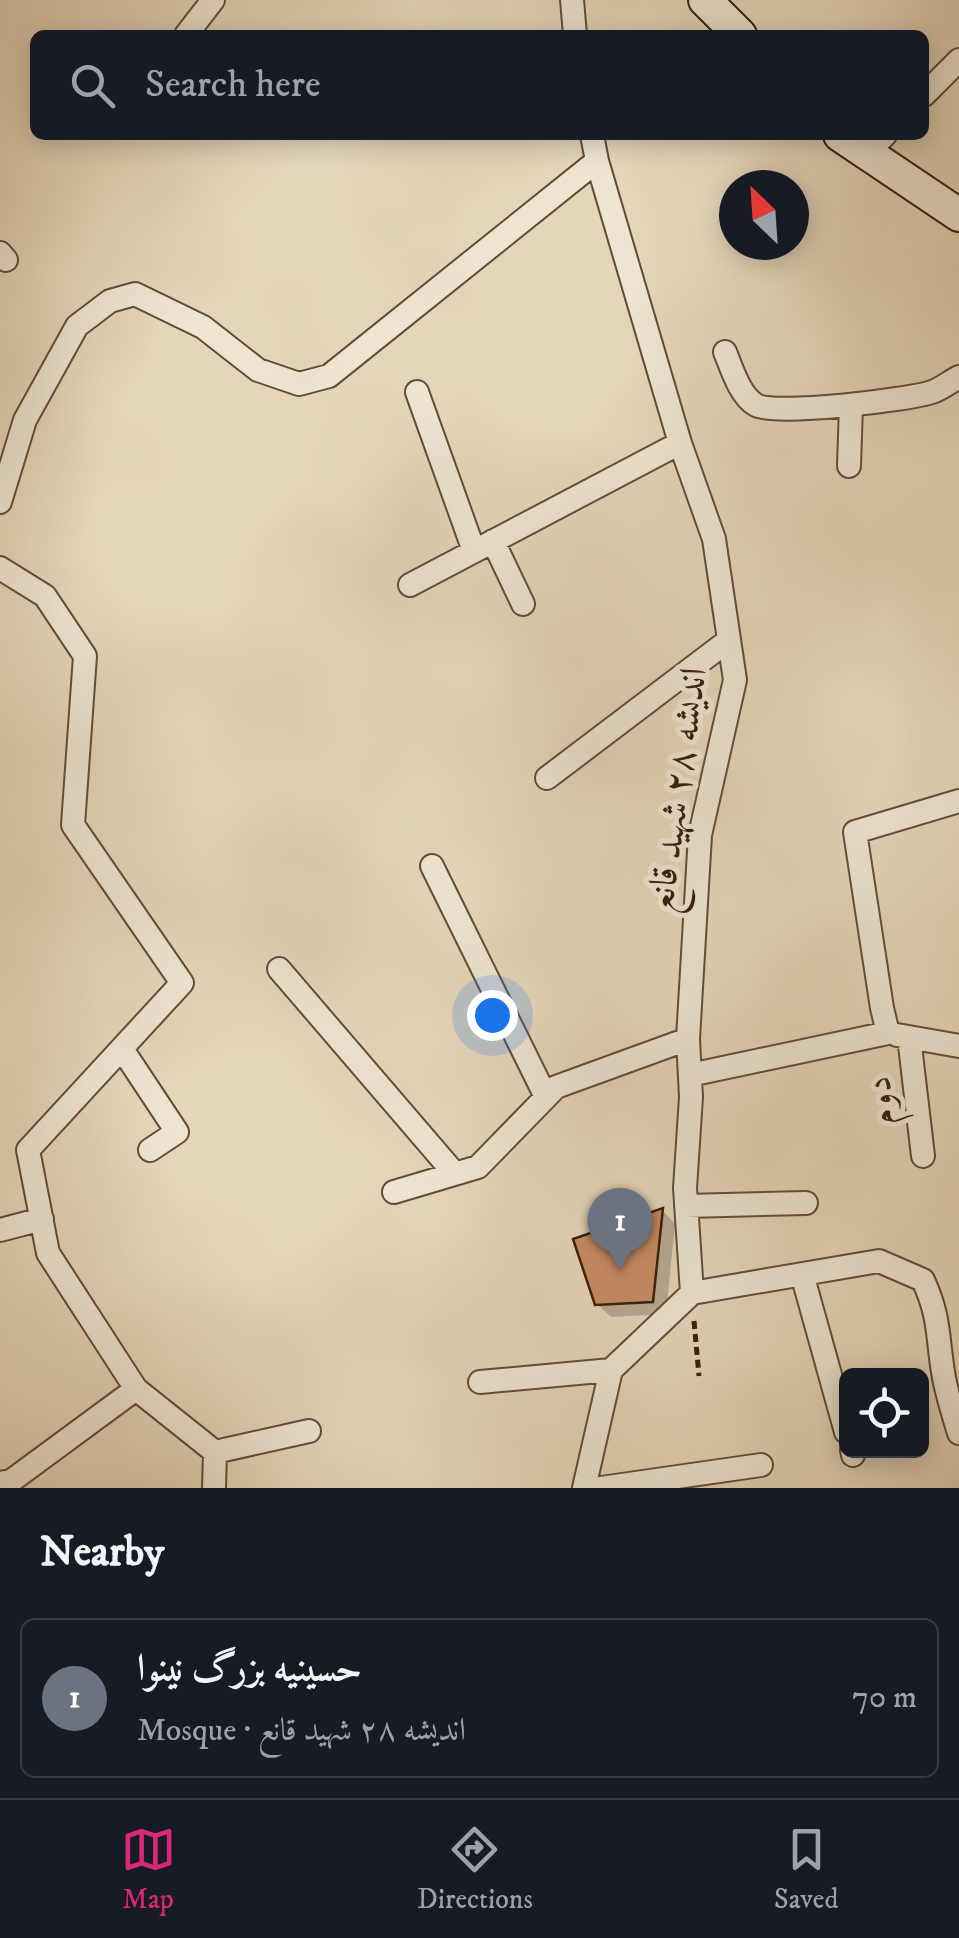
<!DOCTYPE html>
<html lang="en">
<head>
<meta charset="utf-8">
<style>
	body { margin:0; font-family:"IM FELL DW Pica",Amiri,serif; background:#20242c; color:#f1f3f6 }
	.controls { position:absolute; right:30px; bottom:30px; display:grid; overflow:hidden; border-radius:15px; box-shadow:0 5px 25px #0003 }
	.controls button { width:90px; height:90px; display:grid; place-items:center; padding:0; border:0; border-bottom:2px solid #363941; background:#171b24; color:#f1f3f6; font:50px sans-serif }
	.compass { position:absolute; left:719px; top:170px; width:90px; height:90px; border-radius:50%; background:#171b24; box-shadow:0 5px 25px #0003; rotate:335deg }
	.you { position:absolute; left:492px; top:1015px; width:35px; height:35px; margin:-25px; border:8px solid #fff; border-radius:50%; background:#1a73e8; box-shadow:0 0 0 15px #1a73e833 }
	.badge { display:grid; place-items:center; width:65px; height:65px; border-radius:50%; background:#db2777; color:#fff; font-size:32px; font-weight:700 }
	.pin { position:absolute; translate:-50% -82px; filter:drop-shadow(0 2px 5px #0008) }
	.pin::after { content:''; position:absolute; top:52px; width:35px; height:30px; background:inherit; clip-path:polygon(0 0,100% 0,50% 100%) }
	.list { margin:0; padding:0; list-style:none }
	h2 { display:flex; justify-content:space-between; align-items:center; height:130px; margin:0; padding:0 40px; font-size:42px }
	h2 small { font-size:32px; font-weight:400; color:#9ea1a6 }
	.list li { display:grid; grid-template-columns:65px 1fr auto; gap:30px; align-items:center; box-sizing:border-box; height:160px; margin:0 20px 20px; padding:0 20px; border:2px solid #363941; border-radius:15px }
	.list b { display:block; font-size:38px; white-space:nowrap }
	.list p { margin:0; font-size:32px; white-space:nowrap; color:#9ea1a6 }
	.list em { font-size:32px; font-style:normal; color:#9ea1a6 }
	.icon { flex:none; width:55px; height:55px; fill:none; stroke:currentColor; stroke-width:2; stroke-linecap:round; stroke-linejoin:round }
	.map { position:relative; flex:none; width:959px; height:1488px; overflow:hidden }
	.search { position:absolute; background:#171b24; box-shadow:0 5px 25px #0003; left:30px; right:30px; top:30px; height:110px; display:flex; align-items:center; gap:25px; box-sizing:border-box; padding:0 35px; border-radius:15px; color:#9ea1a6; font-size:38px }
	.sheet { height:310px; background:#171b24 }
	nav { display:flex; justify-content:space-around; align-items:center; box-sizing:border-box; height:140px; border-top:2px solid #363941; background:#171b24; font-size:28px; color:#9ea1a6 }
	nav a { display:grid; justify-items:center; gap:5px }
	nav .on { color:#db2777 }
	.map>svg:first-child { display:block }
</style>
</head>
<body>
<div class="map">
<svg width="959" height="1488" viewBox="0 0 959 1488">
	<rect width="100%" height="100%" fill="#e5d5b9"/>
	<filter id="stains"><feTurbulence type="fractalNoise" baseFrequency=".002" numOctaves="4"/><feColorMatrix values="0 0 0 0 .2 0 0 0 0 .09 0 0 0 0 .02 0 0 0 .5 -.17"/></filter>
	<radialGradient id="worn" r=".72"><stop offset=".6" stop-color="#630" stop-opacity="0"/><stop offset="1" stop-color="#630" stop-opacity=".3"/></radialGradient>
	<path fill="#0003" d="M663 1211 675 1224 666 1314 611 1317 597 1304Z"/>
	<path fill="#c88b63" stroke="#371e0c" stroke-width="2.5" d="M663 1208 653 1302 595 1305 573 1239Z"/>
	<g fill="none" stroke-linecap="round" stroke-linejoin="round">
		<defs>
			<path id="street" d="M572 0 575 35
				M186 35 213 0
				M924 95 959 60
				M592 135 597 161 680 443 714 539 735 680 700 835 688 1039 691 1097 685 1188 692 1293
				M867 153 885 135
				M0 253 6 260
				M725 352C732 369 740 396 756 405 775 416 908 400 932 392 941 389 951 381 959 377
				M417 392 474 551
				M849 466 851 405
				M0 502 25 420 77 326 110 301 135 294 203 327 258 370 299 384 329 376 597 161
				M493 541 523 604
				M0 568 45 596 85 656 73 825 182 983 28 1150 48 1253 136 1389 215 1452 214 1488
				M410 585 680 443
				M547 778 729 640
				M432 866 546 1097
				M279 969 455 1174
				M897 1035 959 1046
				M909 1037 923 1156
				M122 1049 177 1132 150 1150
				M690 1075 888 1033 882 1008 855 832 959 801
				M394 1192 478 1167 556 1087 688 1039
				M686 1206 806 1203
				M0 1230 42 1219
				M802 1274 846 1432
				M692 1293 879 1261 923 1280C940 1317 937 1334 943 1372 946 1392 953 1413 959 1433
				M480 1382 611 1370
				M852 1450 853 1455
				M215 1452 309 1431
				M0 1483 11 1481 136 1389
				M584 1488 611 1370 692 1293
				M601 1488 761 1465"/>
			<path id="secondary" d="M705 0 740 35
				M840 135 959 215"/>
		</defs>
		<use href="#street" stroke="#624c37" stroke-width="26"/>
		<use href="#secondary" stroke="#371e0c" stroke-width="36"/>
		<path stroke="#371e0c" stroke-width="5" stroke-dasharray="8 5" stroke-linecap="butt" d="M694 1321 699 1376"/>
		<use href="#street" stroke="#eee4d2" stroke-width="22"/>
		<use href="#secondary" stroke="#eee4d2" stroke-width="32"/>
	</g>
	<g text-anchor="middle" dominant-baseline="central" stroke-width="10" stroke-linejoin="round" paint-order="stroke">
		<g font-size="38" fill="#371e0c" stroke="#eee4d2">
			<text transform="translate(678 790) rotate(-82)">اندیشه ۲۸ شهید قانع</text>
			<text transform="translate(881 1101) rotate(-97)">دوم</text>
		</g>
	</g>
	<rect width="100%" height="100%" filter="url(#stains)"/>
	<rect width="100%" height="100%" fill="url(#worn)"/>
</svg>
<div class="controls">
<button><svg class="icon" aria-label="locate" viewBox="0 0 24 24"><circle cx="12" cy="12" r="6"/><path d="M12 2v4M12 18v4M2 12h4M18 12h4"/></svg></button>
</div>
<svg class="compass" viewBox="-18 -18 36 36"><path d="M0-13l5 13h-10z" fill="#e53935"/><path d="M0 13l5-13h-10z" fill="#9ea1a6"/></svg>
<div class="you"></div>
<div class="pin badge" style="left:620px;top:1270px;background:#6b7280">1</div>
<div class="search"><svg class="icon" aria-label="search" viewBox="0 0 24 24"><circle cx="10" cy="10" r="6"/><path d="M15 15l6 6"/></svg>Search here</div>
</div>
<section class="sheet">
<h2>Nearby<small></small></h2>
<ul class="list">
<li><span class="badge" style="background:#6b7280">1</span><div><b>حسینیه بزرگ نینوا</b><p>Mosque · اندیشه ۲۸ شهید قانع</p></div><em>70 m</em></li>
</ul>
</section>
<nav>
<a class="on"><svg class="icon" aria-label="map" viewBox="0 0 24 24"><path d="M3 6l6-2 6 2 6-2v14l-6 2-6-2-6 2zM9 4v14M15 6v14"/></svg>Map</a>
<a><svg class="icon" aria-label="directions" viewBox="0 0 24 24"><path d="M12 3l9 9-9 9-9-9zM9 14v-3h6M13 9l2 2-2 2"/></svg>Directions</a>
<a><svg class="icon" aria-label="saved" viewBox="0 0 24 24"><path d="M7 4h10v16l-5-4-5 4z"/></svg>Saved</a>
</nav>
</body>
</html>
